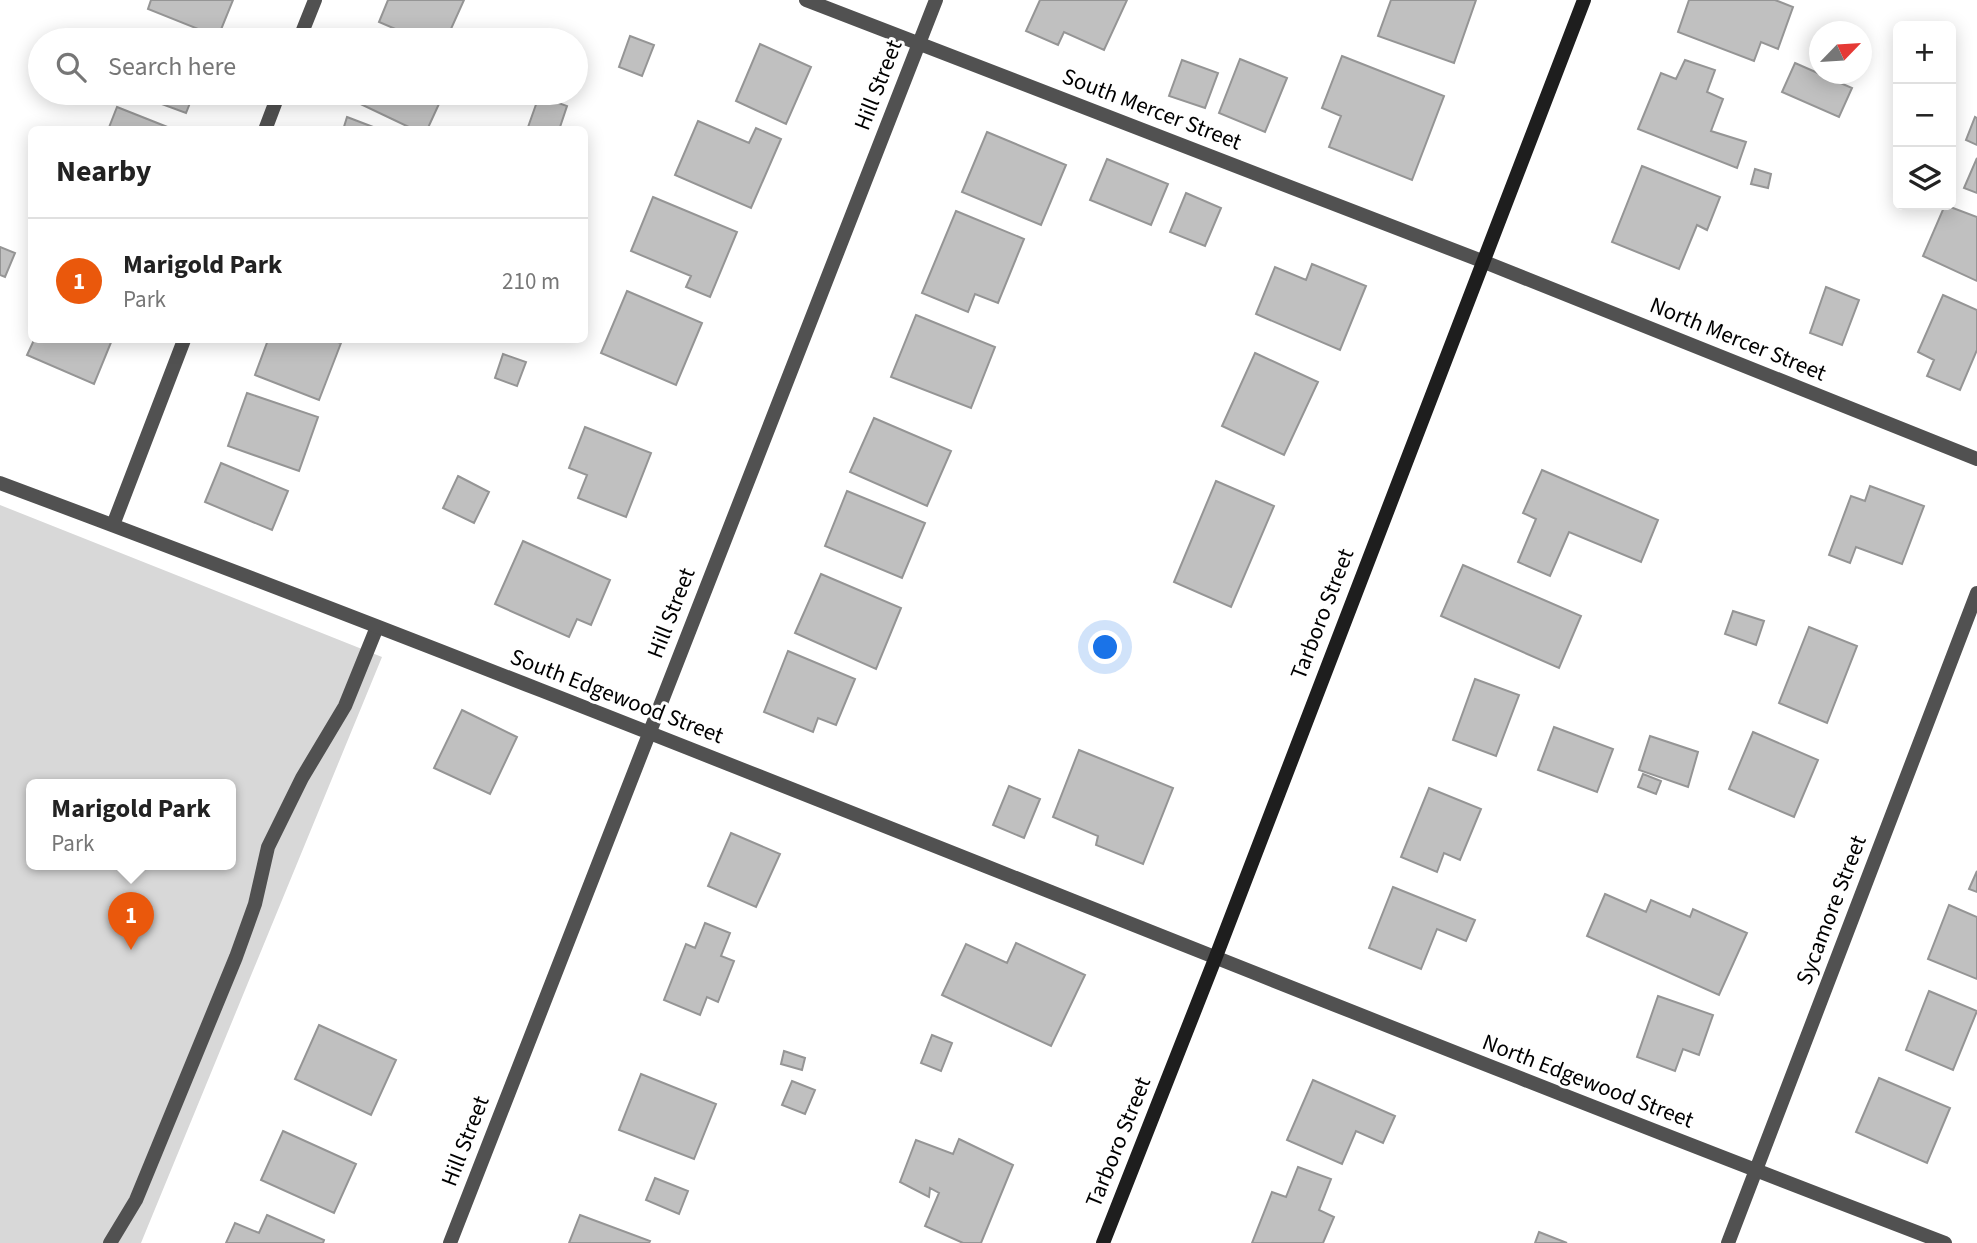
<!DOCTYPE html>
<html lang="en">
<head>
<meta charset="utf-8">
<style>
	body { margin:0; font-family:"Source Sans 3",sans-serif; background:#f6f6f6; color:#222 }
	.controls { position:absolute; right:21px; top:21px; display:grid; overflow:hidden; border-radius:10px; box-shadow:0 4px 18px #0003 }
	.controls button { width:63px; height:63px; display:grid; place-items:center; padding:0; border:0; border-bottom:2px solid #e0e0e0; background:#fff; color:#222; font:35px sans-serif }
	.compass { position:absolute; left:1809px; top:21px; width:63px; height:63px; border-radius:50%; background:#fff; box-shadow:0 4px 18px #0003; rotate:65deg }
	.you { position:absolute; left:1106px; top:648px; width:24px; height:24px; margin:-18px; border:5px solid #fff; border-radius:50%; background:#1a73e8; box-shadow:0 0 0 10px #1a73e833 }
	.badge { display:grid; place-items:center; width:46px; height:46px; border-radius:50%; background:#ea580c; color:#fff; font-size:23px; font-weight:700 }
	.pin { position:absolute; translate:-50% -58px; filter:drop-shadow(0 2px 4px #0008) }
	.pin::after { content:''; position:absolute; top:37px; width:24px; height:21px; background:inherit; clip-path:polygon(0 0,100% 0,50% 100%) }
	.popup { position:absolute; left:26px; top:779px; width:210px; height:91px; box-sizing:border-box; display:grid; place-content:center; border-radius:10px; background:#fff; filter:drop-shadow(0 2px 5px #0005); font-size:23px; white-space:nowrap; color:#767676 }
	.popup b { font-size:26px; color:#222 }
	.popup::after { content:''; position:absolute; left:50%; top:100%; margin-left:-14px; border:14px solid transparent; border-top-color:#fff }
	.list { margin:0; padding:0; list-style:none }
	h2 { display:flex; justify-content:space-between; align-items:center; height:91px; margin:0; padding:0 28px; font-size:30px }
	h2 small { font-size:23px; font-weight:400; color:#767676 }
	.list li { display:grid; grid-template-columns:46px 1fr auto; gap:21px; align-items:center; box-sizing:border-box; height:126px; padding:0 28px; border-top:2px solid #e0e0e0 }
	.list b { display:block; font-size:26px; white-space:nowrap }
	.list p { margin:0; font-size:23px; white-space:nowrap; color:#767676 }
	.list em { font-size:23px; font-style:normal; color:#767676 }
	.icon { flex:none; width:38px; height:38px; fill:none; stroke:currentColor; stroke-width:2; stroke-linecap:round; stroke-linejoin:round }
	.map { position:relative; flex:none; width:1977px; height:1243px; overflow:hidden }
	.search { position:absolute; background:#fff; box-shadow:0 4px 18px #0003; left:28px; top:28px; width:560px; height:77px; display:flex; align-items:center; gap:18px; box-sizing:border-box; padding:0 24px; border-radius:38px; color:#767676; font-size:26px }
	.panel { position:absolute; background:#fff; box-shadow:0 4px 18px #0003; left:28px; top:126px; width:560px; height:217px; border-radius:10px }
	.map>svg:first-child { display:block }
</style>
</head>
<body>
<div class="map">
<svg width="1977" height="1243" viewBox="0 0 1977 1243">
	<rect width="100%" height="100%" fill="#fff"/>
	<path fill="#d8d8d8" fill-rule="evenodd" d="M0 505 382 657 141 1243H0ZM31 784H231V864H31Z"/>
	<path fill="#c0c0c0" stroke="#959595" stroke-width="2" d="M151 0H233L218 37 148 9Z
		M388 0H464L446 40H421L379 22Z
		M1040 0H1127L1104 50 1064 32 1058 45 1026 31Z
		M1391 0H1476L1454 63 1378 36Z
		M1689 0H1775L1793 7 1778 49 1761 42 1754 61 1678 32Z
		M125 30 152 40H121Z
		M630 36 654 45 642 76 619 67Z
		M760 44 811 67 786 124 736 101Z
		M1342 56 1444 96 1412 180 1329 147 1341 116 1322 108Z
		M1240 59 1287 78 1265 132 1219 113Z
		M1182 60 1218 73 1205 108 1169 96Z
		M1685 60 1715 70 1707 92 1723 99 1711 131 1746 142 1737 168 1638 129 1661 73 1676 79Z
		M1795 63 1852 88 1839 117 1782 92Z
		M132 93H194L186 113Z
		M353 93H444L427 130H415L350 99Z
		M539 96 567 106 559 130H527Z
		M117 107 175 130H108Z
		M347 117 381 130H343Z
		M1975 117 1977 118V145L1966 140Z
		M698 121 749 143 756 128 781 139 751 208 675 175Z
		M987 132 1066 165 1041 225 962 192Z
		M1977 158V193L1964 188Z
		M1107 159 1168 184 1151 225 1090 200Z
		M1642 166 1720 197 1707 230 1697 225 1679 269 1612 242Z
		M1755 169 1771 174 1768 188 1751 184Z
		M1186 193 1221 208 1205 246 1170 232Z
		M653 197 737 232 710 297 686 287 691 276 631 251Z
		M1945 205 1977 217V281L1923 256Z
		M956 211 1024 239 998 303 975 294 968 312 922 293Z
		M0 247 15 253 5 277 0 275Z
		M1312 264 1366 286 1340 350 1256 314 1275 267 1306 280Z
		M1826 287 1859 300 1842 345 1810 333Z
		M627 291 702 323 676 385 601 353Z
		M1943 295 1977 310V350L1960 390 1927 376 1934 360 1918 352Z
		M916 315 995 347 971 408 891 377Z
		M34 340H112L94 384 27 355Z
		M268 340H331L341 343 319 400 255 375Z
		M1255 353 1318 382 1284 455 1222 426Z
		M503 354 526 362 517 386 495 378Z
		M247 393 318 417 299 471 228 446Z
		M874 418 951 451 927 506 850 472Z
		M585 427 651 453 626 517 578 498 587 475 569 468Z
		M221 463 288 491 272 530 205 502Z
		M1542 470 1658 520 1641 562 1569 532 1550 576 1518 562 1536 519 1523 513Z
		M458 476 489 492 474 523 443 508Z
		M1216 481 1274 506 1231 607 1174 582Z
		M1870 486 1924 506 1902 564 1856 547 1850 563 1829 555 1851 496 1865 501Z
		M847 491 925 523 902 578 825 546Z
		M523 541 610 580 591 625 577 619 569 637 495 604Z
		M1463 565 1581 616 1559 668 1441 616Z
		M821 574 901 608 876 669 795 633Z
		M1733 611 1764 621 1756 645 1725 634Z
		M1809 627 1857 646 1827 723 1779 703Z
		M788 651 855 679 836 725 818 718 813 732 764 712Z
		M1475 679 1519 695 1496 756 1453 740Z
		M462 710 517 737 490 794 434 768Z
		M1554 727 1613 749 1597 792 1538 770Z
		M1753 732 1818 760 1794 817 1729 789Z
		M1650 736 1698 752 1688 787 1639 770Z
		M1079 750 1173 788 1143 864 1096 845 1098 836 1053 817Z
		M1643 774 1661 781 1656 794 1638 787Z
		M1009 786 1040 799 1024 838 993 825Z
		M1429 788 1481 809 1460 860 1444 853 1437 872 1401 857Z
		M731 833 780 854 756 907 708 886Z
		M1977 871V892L1969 889Z
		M1393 887 1475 920 1466 941 1437 929 1421 969 1369 948Z
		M1605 894 1646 912 1651 900 1690 917 1693 909 1747 933 1719 995 1587 936Z
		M1949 905 1977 917V979L1928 959Z
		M705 923 730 933 721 956 734 961 718 1002 707 997 700 1015 664 1000 686 944 695 948Z
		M1016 943 1085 975 1051 1046 942 995 966 944 1007 963Z
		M1929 991 1977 1011 1953 1070 1906 1050Z
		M1658 996 1713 1015 1699 1055 1683 1049 1675 1071 1637 1057Z
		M319 1025 396 1060 371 1115 295 1079Z
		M932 1035 952 1043 941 1071 921 1063Z
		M784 1051 805 1058 802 1070 781 1064Z
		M641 1074 716 1104 694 1159 619 1130Z
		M1879 1078 1950 1108 1927 1163 1856 1132Z
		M1313 1080 1395 1116 1383 1143 1356 1131 1342 1164 1287 1140Z
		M792 1081 815 1090 805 1114 782 1105Z
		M283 1131 356 1164 334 1213 261 1180Z
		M959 1139 1013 1165 981 1243H963L925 1226 939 1193 930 1188 929 1197 900 1182 916 1140 953 1154Z
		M1298 1167 1331 1179 1319 1210 1334 1217 1323 1243H1252L1272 1192 1286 1197Z
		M655 1178 688 1191 679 1214 646 1200Z
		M267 1215 324 1240 323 1243H226L235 1223 259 1233Z
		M580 1215 650 1241 649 1243H569Z
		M1539 1232 1567 1243H1535Z"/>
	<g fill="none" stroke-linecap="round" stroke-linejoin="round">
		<path stroke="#515151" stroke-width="14" d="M110 1243 136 1200 236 957 255 904 268 847 302 778 345 706 377 627"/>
		<path stroke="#515151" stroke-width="14" d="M806 0 1482 261 1977 459
			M299 40 315 0
			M265 130 279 93
			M0 483C652 726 1295 995 1945 1243
			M113 525 184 340
			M450 1243 936 0
			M1728 1243 1977 593"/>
		<path stroke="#1e1e1e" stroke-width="14" d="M1103 1243 1215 959 1584 0"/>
	</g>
	<g text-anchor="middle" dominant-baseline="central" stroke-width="6" stroke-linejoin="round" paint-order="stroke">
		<g font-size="23" fill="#000" stroke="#fff">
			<text transform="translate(878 85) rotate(-69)">Hill Street</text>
			<text transform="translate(1152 109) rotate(21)">South Mercer Street</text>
			<text transform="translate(1738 339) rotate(22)">North Mercer Street</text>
			<text transform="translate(671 613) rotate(-69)">Hill Street</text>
			<text transform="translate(1322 614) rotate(-69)">Tarboro Street</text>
			<text transform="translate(617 696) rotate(21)">South Edgewood Street</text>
			<text transform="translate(1831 910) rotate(-69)">Sycamore Street</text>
			<text transform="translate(1588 1081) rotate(21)">North Edgewood Street</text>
			<text transform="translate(465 1141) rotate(-69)">Hill Street</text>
			<text transform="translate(1118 1142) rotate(-68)">Tarboro Street</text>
		</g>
	</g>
</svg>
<div class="controls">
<button>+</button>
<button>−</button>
<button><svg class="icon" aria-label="layers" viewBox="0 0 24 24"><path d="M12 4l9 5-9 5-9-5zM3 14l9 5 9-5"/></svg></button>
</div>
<svg class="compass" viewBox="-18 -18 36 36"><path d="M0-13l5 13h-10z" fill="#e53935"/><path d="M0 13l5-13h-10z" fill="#767676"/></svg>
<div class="you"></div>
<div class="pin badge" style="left:131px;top:950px">1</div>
<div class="popup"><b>Marigold Park</b>Park</div>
<div class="search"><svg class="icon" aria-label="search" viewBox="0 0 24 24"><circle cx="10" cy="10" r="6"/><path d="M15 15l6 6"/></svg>Search here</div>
<section class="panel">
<h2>Nearby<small></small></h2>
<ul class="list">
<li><span class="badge">1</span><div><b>Marigold Park</b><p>Park</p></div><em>210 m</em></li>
</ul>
</section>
</div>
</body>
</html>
